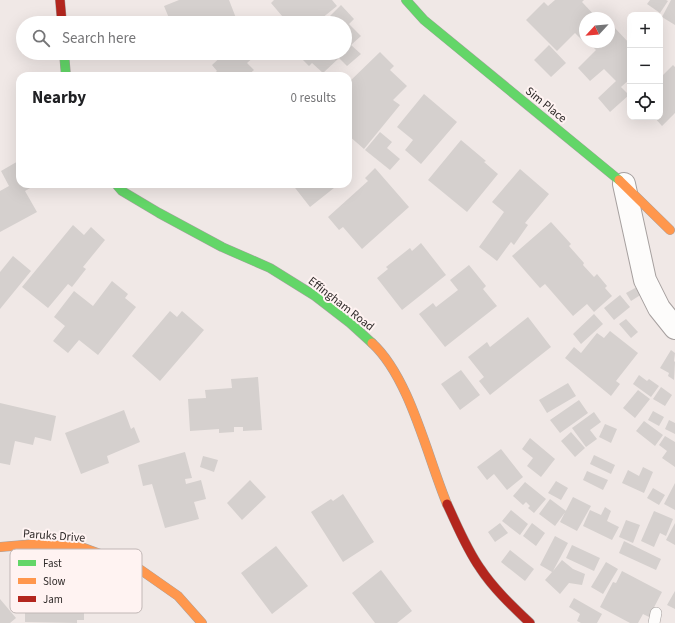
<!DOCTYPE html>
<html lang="en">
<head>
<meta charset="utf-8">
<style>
	body { margin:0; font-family:"Source Sans 3",sans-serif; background:#f6f6f6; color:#202124 }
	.controls { position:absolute; right:12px; top:12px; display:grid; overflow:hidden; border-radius:8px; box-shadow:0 4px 16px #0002 }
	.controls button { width:36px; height:36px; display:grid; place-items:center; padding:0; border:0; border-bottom:1px solid #e0e0e0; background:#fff; color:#202124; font:20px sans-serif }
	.compass { position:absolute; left:579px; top:12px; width:36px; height:36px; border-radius:50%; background:#fff; box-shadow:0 4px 16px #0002; rotate:244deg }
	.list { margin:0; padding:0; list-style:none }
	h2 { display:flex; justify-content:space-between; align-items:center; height:52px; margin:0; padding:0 16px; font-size:17px }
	h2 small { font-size:13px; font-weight:400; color:#757577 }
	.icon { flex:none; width:22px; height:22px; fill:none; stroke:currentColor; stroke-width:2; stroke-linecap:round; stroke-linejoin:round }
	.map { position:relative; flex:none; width:675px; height:623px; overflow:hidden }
	.search { position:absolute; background:#fff; box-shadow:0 4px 16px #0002; left:16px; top:16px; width:336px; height:44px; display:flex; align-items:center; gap:10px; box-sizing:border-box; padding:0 14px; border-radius:22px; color:#757577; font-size:15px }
	.panel { position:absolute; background:#fff; box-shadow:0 4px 16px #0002; left:16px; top:72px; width:336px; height:116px; border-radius:12px }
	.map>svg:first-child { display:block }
</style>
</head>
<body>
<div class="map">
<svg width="675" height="623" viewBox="0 0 675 623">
	<rect width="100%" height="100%" fill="#f0e8e6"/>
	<path fill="#d5d0ce" d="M179 0H229L236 18 224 23H171L164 6Z
		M274 0H332L337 6 316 23H288L271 3Z
		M555 0H584L582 2 597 18H585V42H588L586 44 575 33 557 51 526 20 544 2 548 6Z
		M650 0H666L668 1 660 13 647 4Z
		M671 0H675V25L662 17Z
		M341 5 354 19 349 24 361 36 351 45 361 54 347 66 339 58 323 73 312 63 309 66 296 53H345V23H323Z
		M614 27 630 44V79L621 87 629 95 610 112 598 98 616 81 604 69 590 81 578 68 596 50 593 47 598 42H609V32Z
		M549 45 566 63 551 77 534 60Z
		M380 52 394 66 390 70 407 86 393 100 400 105 364 149 348 135V83Z
		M225 53H252L255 56 247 63 254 70 247 76H211L217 71 212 65Z
		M673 65 675 67V113L662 126 654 117H660V78Z
		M424 94 457 122 421 164 405 150 413 140 397 127Z
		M380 132 392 142 387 148 400 159 390 170 365 150Z
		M461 140 486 161 484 162 498 174 467 212 428 180Z
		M20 160V184H37L25 191 37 212 0 232V191L9 186 1 171Z
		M375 168 409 207 362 249 343 227 339 230 328 217 368 181 365 178Z
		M520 169 549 194 525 223 528 225 514 245 511 242 497 261 479 247 504 212 492 202Z
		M292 184H339L310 207Z
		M551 222 571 244 569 246 584 263 583 265 594 277 597 274 607 286 605 288 612 296 594 312 587 304 573 316 545 284 540 288 512 256Z
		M73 225 84 235 91 227 105 240 83 267 86 269 72 287 68 284 48 308 22 287Z
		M421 243 446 275 402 310 377 278 388 269 386 267 410 248 412 251Z
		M13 256 31 271 0 309V272Z
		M469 265 486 286 483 289 497 306 445 347 419 314 433 303 436 307 458 290 450 280Z
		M112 281 128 294 125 298 136 307 98 355 79 340 68 353 53 341 65 326 54 317 74 291 93 306Z
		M637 287 642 294 631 301 626 293Z
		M620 295 630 307 614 320 604 308Z
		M170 311 177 317 182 311 204 330 160 381 132 356Z
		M594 314 603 324 581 344 573 334Z
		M528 317 551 347 490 395 479 381 484 377 468 357 487 342 490 347Z
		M626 319 638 332 631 338 619 324Z
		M610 331 638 353 616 381 620 384 611 396 565 358 574 347 581 353 597 333 604 338Z
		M671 350 675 353 674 361 675 362 674 380 668 376 669 373 660 368Z
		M461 370 480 395 460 410 441 384Z
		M639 375 647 381 649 379 659 386 651 397 633 384Z
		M258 377 262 430 243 431V427H234V432L219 433V429L190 431 188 399 206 398 205 390 232 388 231 379Z
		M568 383 576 396 547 413 539 400Z
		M661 387 672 395 665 406 653 399Z
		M638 390 650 399 635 418 623 408Z
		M579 400 588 413 560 433 550 420Z
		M0 403 56 416 51 441 35 437 33 445 15 441 10 465 0 463Z
		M124 410 131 429 134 427 140 442 107 456 109 463 81 474 65 433Z
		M653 411 664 417 659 426 648 420Z
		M594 412 601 422 590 430 597 439 586 447 572 428Z
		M669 420 675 423V434L665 429Z
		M644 421 663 435 655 446 636 431Z
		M605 424 617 429 611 443 599 437Z
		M571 432 585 448 575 457 561 441Z
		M665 436 675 442V467L662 458 667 451 659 445Z
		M530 438 555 459 541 477 527 466 533 458 522 449Z
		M501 449 523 477 507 490 494 474 487 480 477 467Z
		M185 452 192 478 185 479 186 484 201 480 206 499 194 502 199 519 165 528 152 484 143 486 138 465Z
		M594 455 615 465 611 474 590 464Z
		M203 456 218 460 214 472 200 467Z
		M643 467 653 472 644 493 622 483 628 470 639 476Z
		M587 471 608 480 603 490 583 480Z
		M250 480 266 497 242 520 227 503Z
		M556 481 568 488 561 500 548 493Z
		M525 482 546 499 534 513 528 508 530 506 526 502 523 505 513 496Z
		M675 483V510L664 504Z
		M653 488 665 495 659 505 647 498Z
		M343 494 374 542 343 562 311 512 331 499 333 501Z
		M573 497 591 506 577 531 560 522Z
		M550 499 566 511 555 526 539 514Z
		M605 507 611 511 607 521 619 527 612 540 583 526 590 510 601 515Z
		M511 510 528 524 520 535 502 521Z
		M654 511 673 519 666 536 660 533 654 547 641 541Z
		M626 520 640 525 633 543 619 537Z
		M500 523 508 533 495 542 488 532Z
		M532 523 545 533 536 546 523 536Z
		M675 523V545L666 540Z
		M555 536 568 543 553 571 562 560 573 569 585 574 582 585 569 583 560 594 545 580 552 572 540 565Z
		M624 541 661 559 656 570 619 553Z
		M572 545 600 558 594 571 566 558Z
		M276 546 308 586 272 614 241 573Z
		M510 550 534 569 525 581 501 562Z
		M606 562 618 569 603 594 591 587Z
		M381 570 412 611 397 623H375L352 593Z
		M622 571 662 592 649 617 643 614 638 623H630L600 607 613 582 616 583Z
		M30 575 55 577 54 601 84 603V620H77V623L25 622V610H29Z
		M675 591V609L667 605Z
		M574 598 602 614 597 623H581L577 621 580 614 569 607Z
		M0 599 16 618 10 623H0Z"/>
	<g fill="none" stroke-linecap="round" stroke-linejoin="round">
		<defs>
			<path id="lane" d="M654 623 656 613"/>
			<path id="street" d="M624 184 645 280 659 308 675 328"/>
			<path id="fast" d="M406 0 424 20 619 180
				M64 53 66 76
				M116 184 122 191 159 213 222 247 270 268 315 296 350 323 372 343"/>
			<path id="slow" d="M619 180 670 230
				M372 343C410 378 427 456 447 504
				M0 547 35 544 81 547 138 568 178 596 202 623"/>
			<path id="jam" d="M60 0 62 23
				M447 504C457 525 466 548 480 568 493 588 512 606 530 623"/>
		</defs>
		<use href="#lane" stroke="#a6a09f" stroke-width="12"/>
		<use href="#street" stroke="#a6a09f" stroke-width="24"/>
		<use href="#fast" stroke="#a6a09f" stroke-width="10"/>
		<use href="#slow" stroke="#a6a09f" stroke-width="10"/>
		<use href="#jam" stroke="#a6a09f" stroke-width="10"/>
		<use href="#lane" stroke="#fdfcfb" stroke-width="11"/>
		<use href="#street" stroke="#fdfcfb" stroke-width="22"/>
		<use href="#fast" stroke="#63d668" stroke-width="9"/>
		<use href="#slow" stroke="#ff974d" stroke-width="9"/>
		<use href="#jam" stroke="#b3261e" stroke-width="9"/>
	</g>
	<g text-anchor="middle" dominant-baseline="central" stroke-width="4" stroke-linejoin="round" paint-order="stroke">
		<g font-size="12" fill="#302b2a" stroke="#fff3f2">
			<text transform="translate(546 105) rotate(39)">Sim Place</text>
			<text transform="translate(341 304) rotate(38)">Effingham Road</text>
			<text transform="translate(54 536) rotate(4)">Paruks Drive</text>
		</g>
	</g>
	<rect x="10" y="549" width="132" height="64" rx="6" fill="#fff3f2" stroke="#c1b7b6" stroke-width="1"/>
	<rect x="18" y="560" width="18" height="6" fill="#63d668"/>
	<rect x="18" y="578" width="18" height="6" fill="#ff974d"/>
	<rect x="18" y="596" width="18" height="6" fill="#b3261e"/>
	<g font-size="11" fill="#302b2a">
		<text x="43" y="567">Fast</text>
		<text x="43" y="585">Slow</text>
		<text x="43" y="603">Jam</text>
	</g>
</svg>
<div class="controls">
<button>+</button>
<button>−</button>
<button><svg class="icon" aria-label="locate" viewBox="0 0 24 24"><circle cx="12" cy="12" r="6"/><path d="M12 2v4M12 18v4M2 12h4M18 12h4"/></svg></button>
</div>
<svg class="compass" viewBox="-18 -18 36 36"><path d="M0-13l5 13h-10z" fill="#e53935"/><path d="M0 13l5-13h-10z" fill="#757577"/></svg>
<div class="search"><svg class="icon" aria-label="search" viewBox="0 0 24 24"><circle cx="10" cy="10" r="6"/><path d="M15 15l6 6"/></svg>Search here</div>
<section class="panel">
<h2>Nearby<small>0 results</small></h2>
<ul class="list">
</ul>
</section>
</div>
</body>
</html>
